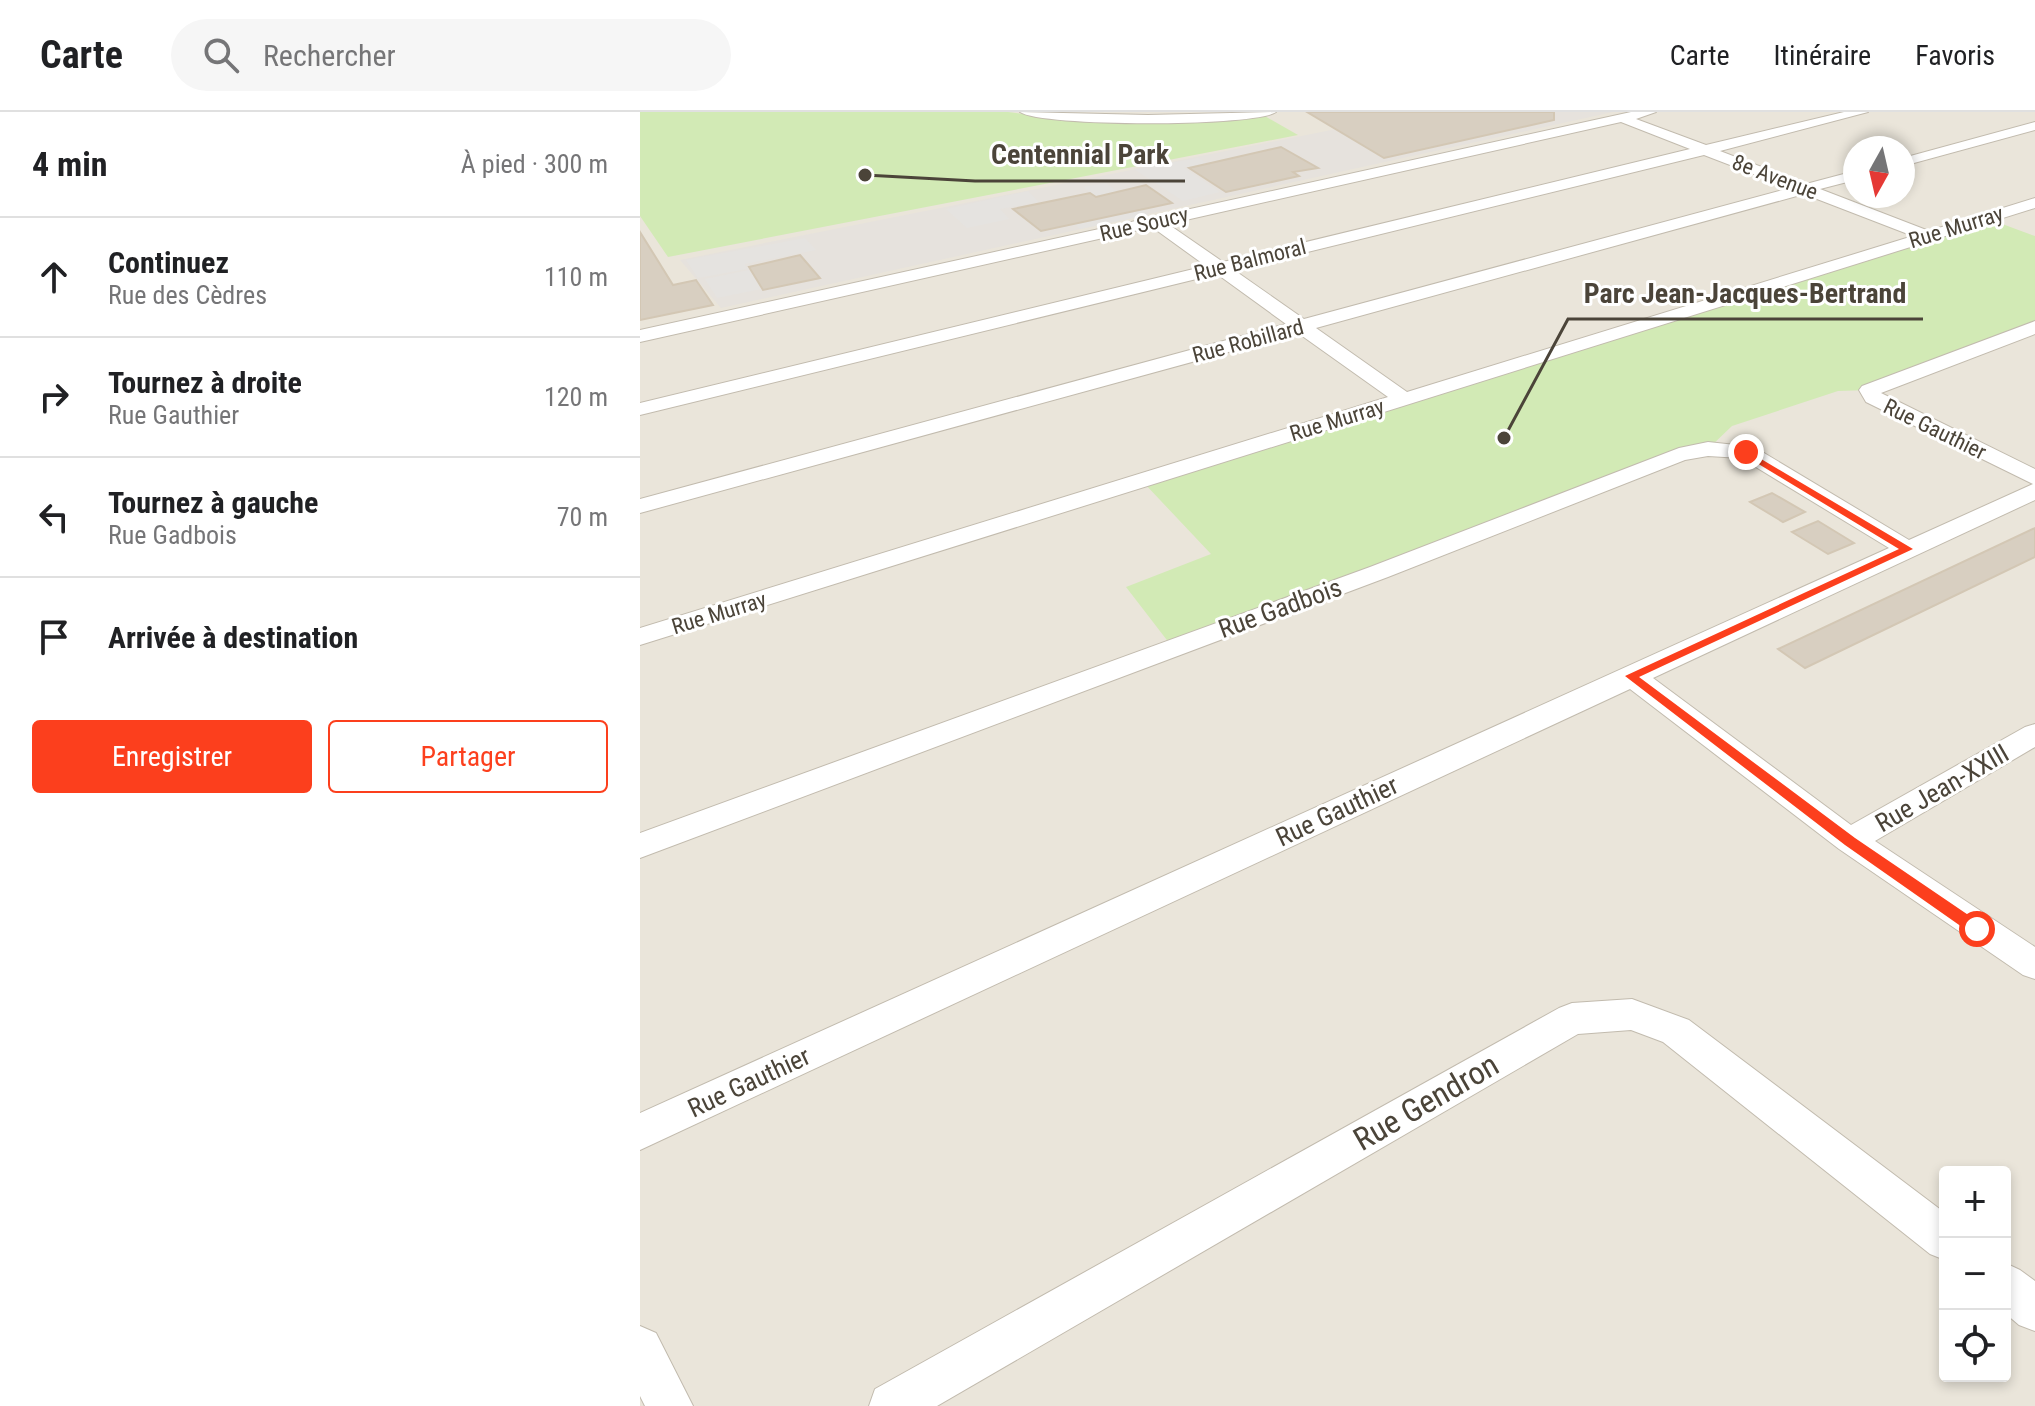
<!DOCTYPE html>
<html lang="fr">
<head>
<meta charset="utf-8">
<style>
	body { margin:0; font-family:"Roboto Condensed",sans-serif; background:#f6f6f6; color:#202124 }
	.controls { position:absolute; right:24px; bottom:24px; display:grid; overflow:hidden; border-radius:8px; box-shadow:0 4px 12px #0003 }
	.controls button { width:72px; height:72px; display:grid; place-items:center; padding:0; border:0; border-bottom:2px solid #e0e0e0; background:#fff; color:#202124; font:40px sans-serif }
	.compass { position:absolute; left:1203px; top:24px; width:72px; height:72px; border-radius:50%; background:#fff; box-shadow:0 4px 12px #0003; rotate:188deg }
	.stop { position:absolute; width:24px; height:24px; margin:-18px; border:6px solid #fc3f1d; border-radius:50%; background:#fff }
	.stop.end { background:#fc3f1d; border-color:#fff; box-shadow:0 2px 8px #0008 }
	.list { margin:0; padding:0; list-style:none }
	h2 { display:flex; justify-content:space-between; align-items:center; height:104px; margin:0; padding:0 32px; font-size:34px }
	h2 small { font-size:26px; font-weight:400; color:#757577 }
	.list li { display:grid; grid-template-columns:52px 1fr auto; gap:24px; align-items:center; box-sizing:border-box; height:120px; padding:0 32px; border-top:2px solid #e0e0e0 }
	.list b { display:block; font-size:30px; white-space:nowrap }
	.list p { margin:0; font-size:26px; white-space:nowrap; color:#757577 }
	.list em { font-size:26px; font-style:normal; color:#757577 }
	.actions { display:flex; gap:16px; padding:24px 32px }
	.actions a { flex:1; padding:18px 0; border:2px solid #fc3f1d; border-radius:8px; text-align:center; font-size:28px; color:#fc3f1d }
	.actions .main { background:#fc3f1d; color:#fff }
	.icon { flex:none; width:44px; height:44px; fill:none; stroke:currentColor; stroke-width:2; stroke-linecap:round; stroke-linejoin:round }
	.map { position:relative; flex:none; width:1395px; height:1294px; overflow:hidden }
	header { display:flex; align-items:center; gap:48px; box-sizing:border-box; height:112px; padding:0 40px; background:#fff; border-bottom:2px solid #e0e0e0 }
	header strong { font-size:38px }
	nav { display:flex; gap:44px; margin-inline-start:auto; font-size:28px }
	.search { width:560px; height:72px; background:#f6f6f6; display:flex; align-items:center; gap:20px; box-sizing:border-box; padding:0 28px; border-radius:44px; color:#757577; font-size:30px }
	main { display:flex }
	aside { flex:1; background:#fff }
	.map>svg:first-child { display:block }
</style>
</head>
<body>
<header>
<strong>Carte</strong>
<div class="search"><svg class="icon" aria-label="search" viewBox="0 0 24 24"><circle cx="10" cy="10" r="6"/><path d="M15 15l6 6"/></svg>Rechercher</div>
<nav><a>Carte</a><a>Itinéraire</a><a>Favoris</a></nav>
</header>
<main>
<aside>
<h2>4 min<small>À pied · 300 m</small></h2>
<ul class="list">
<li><svg class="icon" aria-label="ahead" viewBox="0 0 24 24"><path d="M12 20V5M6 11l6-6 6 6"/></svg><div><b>Continuez</b><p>Rue des Cèdres</p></div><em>110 m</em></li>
<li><svg class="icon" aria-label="right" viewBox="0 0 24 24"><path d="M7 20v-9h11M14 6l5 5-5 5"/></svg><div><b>Tournez à droite</b><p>Rue Gauthier</p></div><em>120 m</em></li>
<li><svg class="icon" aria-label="left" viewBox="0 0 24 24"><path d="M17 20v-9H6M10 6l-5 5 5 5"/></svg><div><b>Tournez à gauche</b><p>Rue Gadbois</p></div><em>70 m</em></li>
<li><svg class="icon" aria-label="arrive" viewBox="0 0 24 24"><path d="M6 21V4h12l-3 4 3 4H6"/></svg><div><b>Arrivée à destination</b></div></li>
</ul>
<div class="actions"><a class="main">Enregistrer</a><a>Partager</a></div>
</aside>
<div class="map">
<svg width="1395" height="1294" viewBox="0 0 1395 1294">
	<rect width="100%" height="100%" fill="#f6f3ec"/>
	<path fill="#eae5da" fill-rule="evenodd" d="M0 0H1395V1294H0ZM1215 36H1263V84H1215ZM1305 1060H1365V1264H1305Z"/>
	<path fill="#e6e2dd" d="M781 0H973L81 196 40 148Z"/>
	<path fill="#d2eab5" d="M0 0H368L398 4 623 3 658 23 28 145 0 104Z
		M1346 106 1395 124V215L1229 278 1198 279 1092 314 1068 337 533 536 486 475 571 442 504 371Z"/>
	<path fill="#e5e3e0" d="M559 46 566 51 544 56 580 80 543 89 494 57Z
		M466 71 509 103 440 117 434 112 480 102 443 75Z
		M388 79 399 90 360 97 369 107 327 116 306 97Z
		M165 126 176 138 105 152 107 157 58 166 46 148Z
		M109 158 121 177 77 186 65 167Z"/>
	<path fill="#d8cfc1" stroke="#d3c7b4" stroke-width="2" d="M667 0H914V8L744 46Z
		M641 35 678 56 653 60 659 64 586 80 549 56Z
		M506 73 532 91 401 119 373 97 450 81 456 85Z
		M0 120 33 173 56 168 73 193 0 208Z
		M160 143 180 166 123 178 109 155Z
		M1132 381 1165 400 1143 410 1110 390Z
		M1178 409 1214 431 1188 442 1152 420Z
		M1395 416V445L1165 556 1138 537Z"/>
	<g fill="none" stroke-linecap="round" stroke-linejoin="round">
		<defs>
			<path id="minor" d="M380 0 508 3 636 0C615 15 401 15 380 0Z
				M991 0H1016L996 7 1066 33 1204 0H1228L1080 39 1166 72 1215 59V68L1180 77 1289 119 1395 86V96L0 533V516L748 285 658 221 0 401V387L646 212 577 162 0 303V291L566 154 512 115 0 230V218ZM981 10 1050 37 583 150 528 112ZM1064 43 1150 76 664 207 594 158ZM1164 82 1273 124 767 280 676 216Z
				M1395 10V18L1263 54V46Z
				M1395 209V222L1241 281 1395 357V388L1013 566 1211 713 1385 615 1395 612V635L1235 729 1395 835V867L1383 863 1199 737 990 577 0 1038V1001L1249 436 1101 346 1068 344 1045 348 748 465 0 746V721L730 455 1039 336 1068 330 1114 335 1269 428 1393 372 1226 290 1219 278 1222 274Z
				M992 887 1049 908 1305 1101V1148L1290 1142 1023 930 991 918 938 922 297 1294H229L235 1277 919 896 932 891Z
				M1365 1151 1380 1158 1395 1169V1219L1379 1213 1365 1201Z
				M0 1214 16 1221 53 1294H5L0 1284Z"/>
		</defs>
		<use href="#minor" stroke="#c2bbae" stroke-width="2"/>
		<use href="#minor" fill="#fff" fill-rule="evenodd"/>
	</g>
	<path fill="#fc3f1d" d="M1106 338 1273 437 999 565 1215 726 1343 813V822H1332L1205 733 985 564 1259 437 1102 342Z"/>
	<g text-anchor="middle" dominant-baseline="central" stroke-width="6" stroke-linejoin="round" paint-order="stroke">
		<g font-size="22" fill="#4b4439" stroke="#fff">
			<text transform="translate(1135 65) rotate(21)">8e Avenue</text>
			<text transform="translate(504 112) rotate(-13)">Rue Soucy</text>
			<text transform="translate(1316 115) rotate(-17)">Rue Murray</text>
			<text transform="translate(610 148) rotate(-14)">Rue Balmoral</text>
			<text transform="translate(608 229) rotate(-15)">Rue Robillard</text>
			<text transform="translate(697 308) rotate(-17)">Rue Murray</text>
			<text transform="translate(1295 317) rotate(26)">Rue Gauthier</text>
			<text transform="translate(79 501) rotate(-17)">Rue Murray</text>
		</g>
		<g font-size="26" fill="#4b4439" stroke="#fff">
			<text transform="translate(640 496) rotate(-20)">Rue Gadbois</text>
			<text transform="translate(1302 676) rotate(-30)">Rue Jean-XXIII</text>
			<text transform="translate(697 699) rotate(-25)">Rue Gauthier</text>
			<text transform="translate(109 970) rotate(-25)">Rue Gauthier</text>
		</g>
		<g font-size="32" fill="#4b4439" stroke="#fff">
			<text transform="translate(786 990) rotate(-30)">Rue Gendron</text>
		</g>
	</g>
	<path fill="none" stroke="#4b4439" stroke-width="3" d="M225 63L335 69H545M864 326L928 207H1283"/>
	<g fill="#4b4439" stroke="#fff" stroke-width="3">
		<circle cx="225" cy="63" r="8"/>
		<circle cx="864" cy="326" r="8"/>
	</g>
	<g font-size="28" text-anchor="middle" font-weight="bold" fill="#4b4439" stroke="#fff" stroke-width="6" stroke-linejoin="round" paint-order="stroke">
		<text x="440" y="52">Centennial Park</text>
		<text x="1105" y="191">Parc Jean-Jacques-Bertrand</text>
	</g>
</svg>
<div class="controls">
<button>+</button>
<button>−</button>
<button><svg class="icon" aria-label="locate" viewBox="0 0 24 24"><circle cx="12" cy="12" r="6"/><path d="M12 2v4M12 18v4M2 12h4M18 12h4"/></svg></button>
</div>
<svg class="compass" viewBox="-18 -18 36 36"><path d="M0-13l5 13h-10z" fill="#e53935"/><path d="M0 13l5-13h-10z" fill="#757577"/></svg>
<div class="stop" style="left:1337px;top:817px"></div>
<div class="stop end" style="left:1106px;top:340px"></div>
</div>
</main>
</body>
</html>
